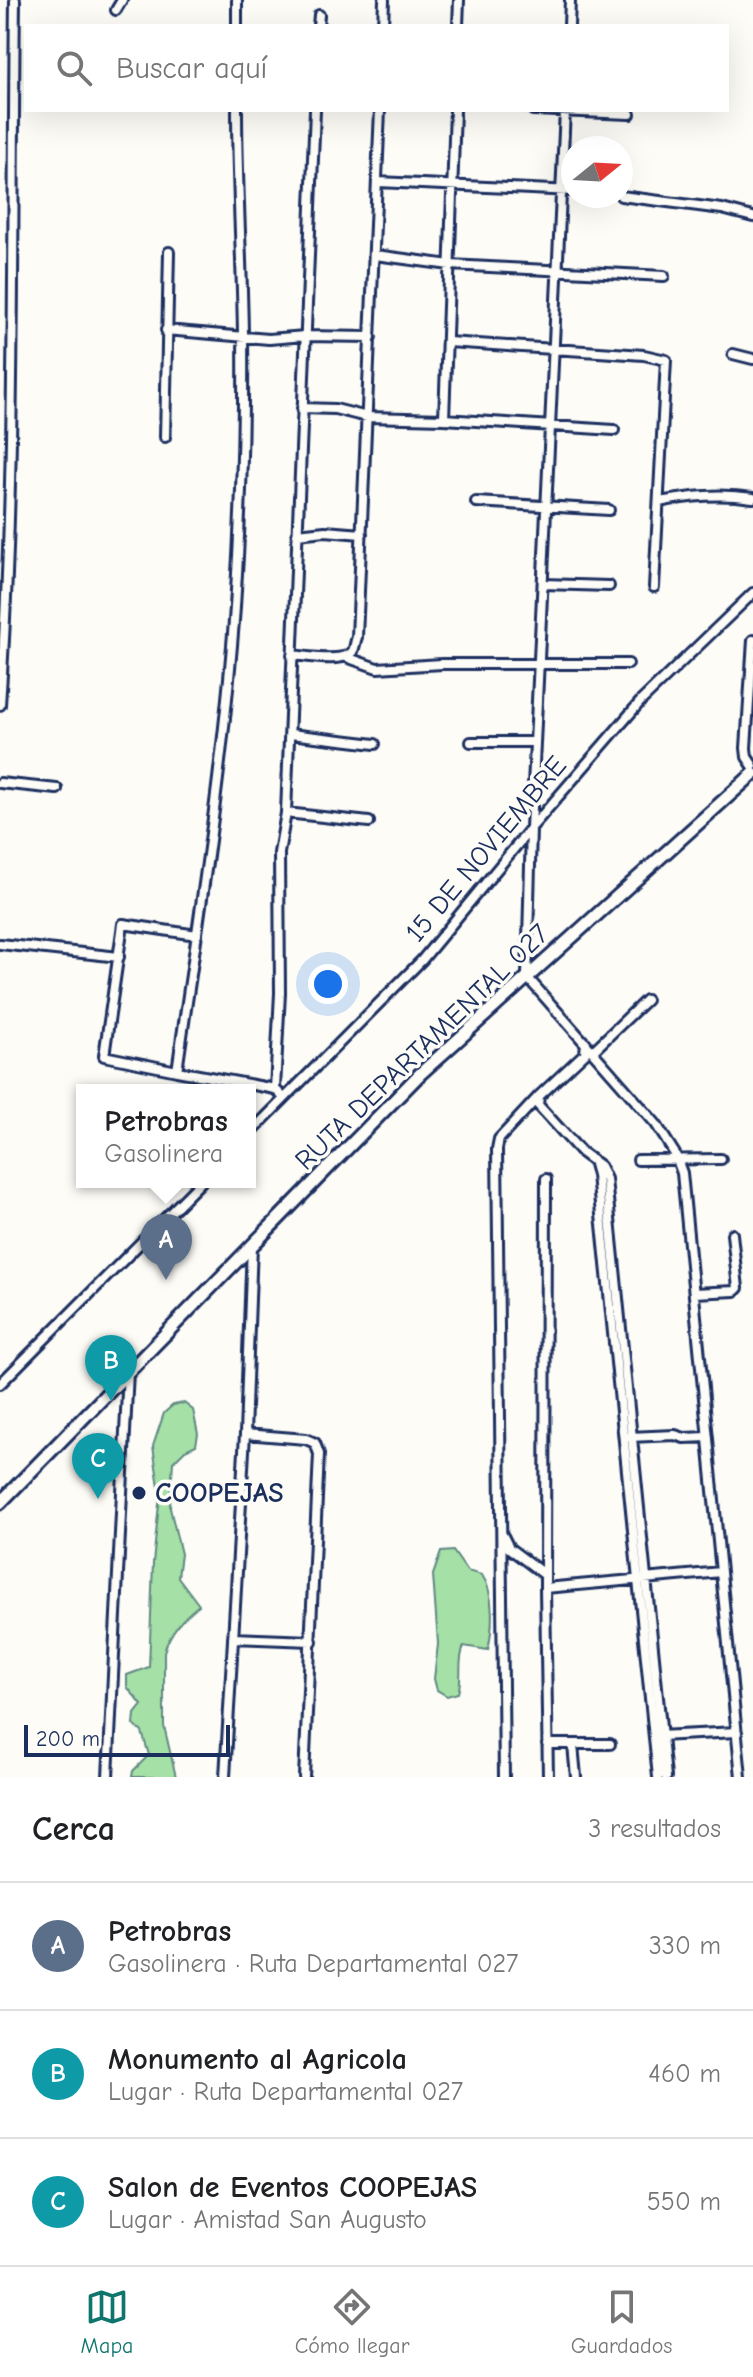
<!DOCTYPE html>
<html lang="es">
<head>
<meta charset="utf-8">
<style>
	body { margin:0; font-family:"Comic Neue",sans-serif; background:#f2f2f2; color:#202124 }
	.compass { position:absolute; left:561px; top:136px; width:72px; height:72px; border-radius:50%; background:#fff; box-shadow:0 8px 32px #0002; rotate:72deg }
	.scale { position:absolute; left:24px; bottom:20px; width:206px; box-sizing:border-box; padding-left:8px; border:4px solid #1b2f5e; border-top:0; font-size:22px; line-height:28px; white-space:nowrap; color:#1b2f5e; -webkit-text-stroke:6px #fdfcf7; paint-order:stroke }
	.you { position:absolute; left:328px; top:984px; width:28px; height:28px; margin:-20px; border:6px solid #fff; border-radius:50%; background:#1a73e8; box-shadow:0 0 0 12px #1a73e833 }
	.badge { display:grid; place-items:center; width:52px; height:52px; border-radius:50%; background:#0f766e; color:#fff; font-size:26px; font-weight:700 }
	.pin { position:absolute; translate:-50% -66px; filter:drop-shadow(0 2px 4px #0008) }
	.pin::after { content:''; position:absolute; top:42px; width:28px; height:24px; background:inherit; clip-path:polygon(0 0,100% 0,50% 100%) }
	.popup { position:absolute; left:76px; top:1084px; width:180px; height:104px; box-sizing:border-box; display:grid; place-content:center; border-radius:0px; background:#fff; filter:drop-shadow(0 2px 6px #0005); font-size:26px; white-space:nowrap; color:#757577 }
	.popup b { font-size:30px; color:#202124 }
	.popup::after { content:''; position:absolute; left:50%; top:100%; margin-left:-16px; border:16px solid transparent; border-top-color:#fff }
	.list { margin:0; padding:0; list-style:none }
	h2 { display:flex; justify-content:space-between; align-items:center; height:104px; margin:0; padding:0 32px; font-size:34px }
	h2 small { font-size:26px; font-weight:400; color:#757577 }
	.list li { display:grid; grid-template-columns:52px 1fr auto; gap:24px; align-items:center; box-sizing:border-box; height:128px; padding:0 32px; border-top:2px solid #e0e0e0 }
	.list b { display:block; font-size:30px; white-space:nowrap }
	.list p { margin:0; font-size:26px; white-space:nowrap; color:#757577 }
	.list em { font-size:26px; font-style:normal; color:#757577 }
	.icon { flex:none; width:44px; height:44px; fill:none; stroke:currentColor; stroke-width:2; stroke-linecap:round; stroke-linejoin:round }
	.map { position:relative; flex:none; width:753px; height:1777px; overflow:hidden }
	.search { position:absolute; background:#fff; box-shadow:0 8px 32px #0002; left:24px; right:24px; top:24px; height:88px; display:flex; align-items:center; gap:20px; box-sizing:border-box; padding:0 28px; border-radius:0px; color:#757577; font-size:30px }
	.sheet { height:488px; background:#fff }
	nav { display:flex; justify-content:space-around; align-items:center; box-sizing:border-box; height:112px; border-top:2px solid #e0e0e0; background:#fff; font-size:22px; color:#757577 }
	nav a { display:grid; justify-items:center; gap:4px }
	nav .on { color:#0f766e }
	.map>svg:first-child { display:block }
</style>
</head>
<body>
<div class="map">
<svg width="753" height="1777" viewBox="0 0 753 1777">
	<rect width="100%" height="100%" fill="#fdfcf7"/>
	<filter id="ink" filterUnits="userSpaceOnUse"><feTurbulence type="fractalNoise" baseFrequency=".0125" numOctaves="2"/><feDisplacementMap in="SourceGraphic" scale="16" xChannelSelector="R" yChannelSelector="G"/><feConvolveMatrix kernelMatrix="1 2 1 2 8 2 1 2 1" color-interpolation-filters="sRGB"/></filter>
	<g filter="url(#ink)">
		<path fill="#a5e0a6" stroke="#608882" stroke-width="2" d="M184 1403 193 1410 198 1434 196 1445 185 1450 173 1462 170 1508 181 1554 178 1577 199 1605C183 1618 170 1631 164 1652V1726L176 1777H132L133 1771 149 1755 142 1732 134 1725 135 1714 142 1705 127 1687V1675L149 1667 153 1563 160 1494 153 1446 164 1413 173 1405Z
			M453 1551 467 1571 482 1575C495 1594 493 1628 488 1650L464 1646C457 1662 463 1677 458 1693L447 1696 437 1690 434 1679 438 1644 433 1575 441 1552Z"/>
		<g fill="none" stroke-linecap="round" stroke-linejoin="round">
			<defs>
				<path id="minor" d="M237 0V26
					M116 10 122 0
					M318 26 319 15
					M383 26 384 0
					M458 26 459 0
					M569 26 570 0
					M533 110 630 114
					M565 110 531 828 527 977 656 1124 675 1154 682 1173 741 1777
					M378 182 573 191
					M621 196 722 209 753 217
					M375 255 450 265 664 276
					M166 330 269 339 305 336 371 337
					M448 342 644 355 666 360 654 587
					M733 354 753 359
					M302 408 335 409 367 417 444 419 614 430
					M444 419 455 110
					M165 437 169 252
					M476 502 609 510
					M659 502C691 496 720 493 753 498
					M297 534 325 531 362 534
					M543 584 609 586
					M753 640 746 748 747 757 753 766
					M292 655C306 656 344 664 353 651 355 647 355 642 357 637L380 110
					M346 657 377 668 442 664H628
					M0 705C16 471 12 235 15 0
					M290 734 375 744
					M471 742H535
					M0 783 57 789
					M286 813 369 822
					M197 935 123 924 104 1056 177 1071C199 917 224 763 235 607 241 517 244 425 243 334 242 260 237 185 237 110
					M0 944 119 957
					M586 1043 585 1053 539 1096 538 1105 581 1152 600 1166 606 1179 666 1777
					M593 1051 646 1000
					M177 1071 275 1089
					M284 1098 275 1089 280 993 279 853 286 813 315 110
					M250 1133 422 960 531 828 641 701 753 593
					M638 1160 721 1159
					M594 1164 597 1175 658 1777
					M694 1293 735 1291 738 1288 732 1234
					M0 1384 201 1182
					M245 1434 306 1439 315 1443 319 1454 304 1777
					M629 1437 675 1435 684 1438 708 1437
					M503 1536 509 1548 545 1575
					M545 1588 546 1179
					M233 1638 312 1641
					M659 1736 737 1732
					M547 1744H610
					M573 1745 576 1777
					M108 1777 128 1371
					M225 1777 245 1434 252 1245
					M504 1777 497 1149 499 1139 539 1096
					M548 1777 545 1588 721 1572"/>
				<path id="major" d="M0 1503 420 1074 753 774"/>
			</defs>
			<use href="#minor" stroke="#1b2f5e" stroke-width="14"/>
			<use href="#major" stroke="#1b2f5e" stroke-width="17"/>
			<use href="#minor" stroke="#fdfcf7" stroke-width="8"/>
			<use href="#major" stroke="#fdfcf7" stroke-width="11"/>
		</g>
	</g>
	<circle fill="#1b2f5e" stroke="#fdfcf7" stroke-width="3" cx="139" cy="1493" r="8"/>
	<g text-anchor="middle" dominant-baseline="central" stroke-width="7" stroke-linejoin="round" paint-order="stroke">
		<g font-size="28" fill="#1b2f5e" stroke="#fdfcf7">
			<text transform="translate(486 849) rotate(-50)">15 DE NOVIEMBRE</text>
			<text transform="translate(422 1047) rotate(-44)">RUTA DEPARTAMENTAL 027</text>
		</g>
		<g font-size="28" font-weight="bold" fill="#1b2f5e" stroke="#fdfcf7" text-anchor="start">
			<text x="155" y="1493">COOPEJAS</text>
		</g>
	</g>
</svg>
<svg class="compass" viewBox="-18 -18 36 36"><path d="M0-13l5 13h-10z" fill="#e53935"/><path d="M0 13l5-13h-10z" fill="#757577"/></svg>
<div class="scale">200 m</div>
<div class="you"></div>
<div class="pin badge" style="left:166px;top:1280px;background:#5c6f8a">A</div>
<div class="popup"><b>Petrobras</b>Gasolinera</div>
<div class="pin badge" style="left:111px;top:1401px;background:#0f9aa8">B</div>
<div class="pin badge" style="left:98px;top:1499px;background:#0f9aa8">C</div>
<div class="search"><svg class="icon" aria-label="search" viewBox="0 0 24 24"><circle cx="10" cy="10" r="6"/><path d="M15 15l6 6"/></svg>Buscar aquí</div>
</div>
<section class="sheet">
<h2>Cerca<small>3 resultados</small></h2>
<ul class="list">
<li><span class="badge" style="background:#5c6f8a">A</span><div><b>Petrobras</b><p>Gasolinera · Ruta Departamental 027</p></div><em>330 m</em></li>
<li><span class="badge" style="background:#0f9aa8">B</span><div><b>Monumento al Agricola</b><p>Lugar · Ruta Departamental 027</p></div><em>460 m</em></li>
<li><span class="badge" style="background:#0f9aa8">C</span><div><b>Salon de Eventos COOPEJAS</b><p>Lugar · Amistad San Augusto</p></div><em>550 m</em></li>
</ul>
</section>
<nav>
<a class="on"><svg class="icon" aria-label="map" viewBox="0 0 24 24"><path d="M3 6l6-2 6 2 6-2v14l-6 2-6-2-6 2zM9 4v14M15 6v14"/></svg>Mapa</a>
<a><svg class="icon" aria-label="directions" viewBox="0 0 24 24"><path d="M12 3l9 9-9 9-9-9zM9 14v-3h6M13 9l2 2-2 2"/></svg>Cómo llegar</a>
<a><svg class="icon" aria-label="saved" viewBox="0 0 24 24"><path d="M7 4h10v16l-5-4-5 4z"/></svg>Guardados</a>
</nav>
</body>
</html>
